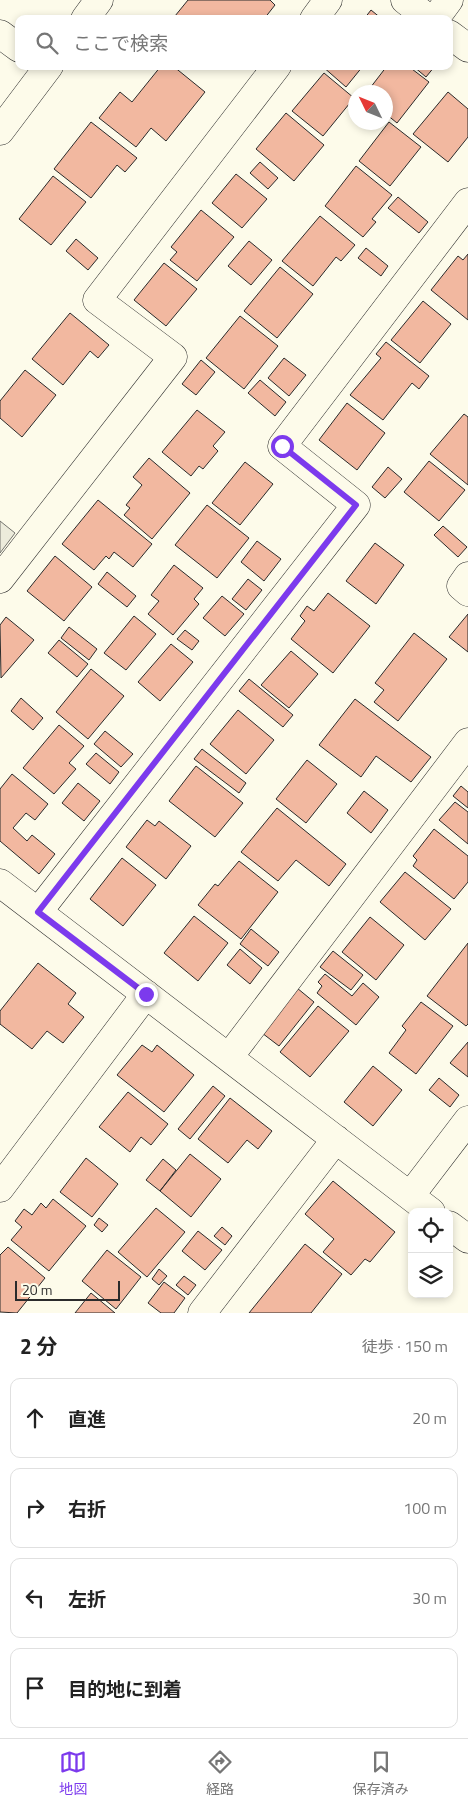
<!DOCTYPE html>
<html lang="ja">
<head>
<meta charset="utf-8">
<style>
	body { margin:0; font-family:"Titillium Web","Noto Sans JP",sans-serif; background:#f2f2f2; color:#222 }
	.controls { position:absolute; right:15px; bottom:15px; display:grid; overflow:hidden; border-radius:10px; box-shadow:0 2px 8px #0003 }
	.controls button { width:45px; height:45px; display:grid; place-items:center; padding:0; border:0; border-bottom:1px solid #e0e0e0; background:#fff; color:#222; font:25px sans-serif }
	.compass { position:absolute; left:348px; top:85px; width:45px; height:45px; border-radius:50%; background:#fff; box-shadow:0 2px 8px #0003; rotate:313deg }
	.scale { position:absolute; left:15px; bottom:12px; width:105px; box-sizing:border-box; padding-left:5px; border:2px solid #2b2b2b; border-top:0; font-size:14px; line-height:18px; white-space:nowrap; color:#2b2b2b; -webkit-text-stroke:4px #fdfbea; paint-order:stroke }
	.stop { position:absolute; width:15px; height:15px; margin:-11px; border:4px solid #7c3aed; border-radius:50%; background:#fff }
	.stop.end { background:#7c3aed; border-color:#fff; box-shadow:0 1px 5px #0008 }
	.list { margin:0; padding:0; list-style:none }
	h2 { display:flex; justify-content:space-between; align-items:center; height:65px; margin:0; padding:0 20px; font-size:21px }
	h2 small { font-size:16px; font-weight:400; color:#767676 }
	.list li { display:grid; grid-template-columns:32px 1fr auto; gap:15px; align-items:center; box-sizing:border-box; height:80px; margin:0 10px 10px; padding:0 10px; border:1px solid #e0e0e0; border-radius:10px }
	.list b { display:block; font-size:19px; white-space:nowrap }
	.list em { font-size:16px; font-style:normal; color:#767676 }
	.icon { flex:none; width:28px; height:28px; fill:none; stroke:currentColor; stroke-width:2; stroke-linecap:round; stroke-linejoin:round }
	.map { position:relative; flex:none; width:468px; height:1313px; overflow:hidden }
	.search { position:absolute; background:#fff; box-shadow:0 2px 8px #0003; left:15px; right:15px; top:15px; height:55px; display:flex; align-items:center; gap:12px; box-sizing:border-box; padding:0 18px; border-radius:10px; color:#767676; font-size:19px }
	.sheet { height:425px; background:#fff }
	nav { display:flex; justify-content:space-around; align-items:center; box-sizing:border-box; height:70px; border-top:1px solid #e0e0e0; background:#fff; font-size:14px; color:#767676 }
	nav a { display:grid; justify-items:center; gap:2px }
	nav .on { color:#7c3aed }
	.map>svg:first-child { display:block }
</style>
</head>
<body>
<div class="map">
<svg width="468" height="1313" viewBox="0 0 468 1313">
	<rect width="100%" height="100%" fill="#fdfbea"/>
	<path fill="#ecebdb" stroke="#74746e" d="M0 521 15 533 0 553Z"/>
	<path fill="#f2b8a0" stroke="#2b2b2b" d="M188 0H270L275 5 264 19H179L175 16Z
		M371 10 382 19H364Z
		M161 66H173L205 92 166 141 151 128 136 147 99 118 120 92 132 102Z
		M322 66H363L346 87Z
		M387 66H408L429 82 397 123 386 114V92H367Z
		M413 66H435L426 77Z
		M324 73 354 98 323 136 292 111Z
		M448 92 468 109V137L448 162 413 134Z
		M286 113 324 145 294 181 256 149Z
		M91 122 137 158 125 172 117 165 91 198 54 169Z
		M389 122 421 147 390 186 359 161Z
		M260 162 278 178 268 189 250 173Z
		M356 166 392 195 372 219 376 222 363 237 325 206Z
		M236 174 267 199 242 228 212 203Z
		M53 176 86 202 51 245 19 219Z
		M398 197 428 222 419 233 388 208Z
		M201 210 234 237 197 281 170 260 177 252 171 247Z
		M320 216 355 245 341 261 336 257 313 286 282 261Z
		M76 239 98 258 88 270 66 251Z
		M249 241 272 260 251 285 228 266Z
		M366 248 388 266 381 276 358 258Z
		M468 254V320L431 290 458 256 463 260Z
		M164 263 197 289 166 326 134 300Z
		M280 267 313 294 277 338 244 311Z
		M423 301 451 324 420 363 391 340Z
		M70 313 109 345 98 358 90 351 63 385 32 359Z
		M240 316 278 346 244 389 206 358Z
		M386 342 429 376 419 389 412 383 383 420 350 395 381 358 376 354Z
		M284 358 306 375 289 396 268 378Z
		M201 360 215 372 196 395 182 384Z
		M25 370 56 395 22 437 0 418V401Z
		M260 380 286 402 275 416 248 393Z
		M347 403 385 433 357 470 319 440Z
		M197 410 225 432 213 446 218 451 203 469 199 466 191 476 162 452Z
		M464 414 468 417V485L430 454Z
		M149 458 190 493 152 539 124 515 130 508 126 505 142 485 133 477Z
		M429 461 465 490 439 521 404 492Z
		M245 462 273 484 240 525 212 503Z
		M388 467 402 479 385 498 372 487Z
		M98 500 152 544 133 567 114 552 109 559 106 556 94 570 62 544Z
		M207 505 249 538 217 578 175 545Z
		M443 526 467 547 458 557 434 535Z
		M257 541 281 559 264 581 241 562Z
		M375 543 404 565 376 604 346 581Z
		M55 556 92 587 64 621 27 591Z
		M174 565 203 588 194 599 199 604 173 635 148 614 159 601 151 595Z
		M107 572 136 596 127 607 98 584Z
		M248 579 262 590 246 610 232 599Z
		M328 593 370 626 333 673 291 639 305 621 300 616 307 606 314 611Z
		M222 596 244 614 225 636 203 618Z
		M468 614V652L449 637Z
		M134 616 156 634 126 670 104 653Z
		M6 617 34 640 1 678 0 625Z
		M69 627 97 649 89 660 61 638Z
		M185 630 199 641 192 650 177 639Z
		M414 633 447 659 398 721 374 702 384 690 375 683Z
		M59 640 88 664 77 677 48 653Z
		M171 644 193 662 160 701 138 682Z
		M291 651 318 674 289 708 261 685Z
		M91 669 124 696 88 739 56 712Z
		M249 679 293 715 283 727 239 691Z
		M21 698 43 718 33 730 11 711Z
		M355 699 431 757 411 782 376 756 361 777 319 745Z
		M238 710 274 740 246 774 210 744Z
		M59 725 84 746 69 763 76 769 54 794 23 768Z
		M105 731 133 754 121 767 94 744Z
		M202 749 246 783 239 793 194 759Z
		M96 753 119 772 110 784 86 764Z
		M307 760 337 784 306 823 276 799Z
		M196 766 243 803 215 837 169 801Z
		M12 774 48 804 35 820 26 813 13 828 27 841 32 835 55 854 39 874 0 841V789Z
		M78 783 100 801 84 821 62 803Z
		M461 786 468 792V808L453 796Z
		M364 791 388 810 371 833 347 813Z
		M455 802 468 812V844L439 820Z
		M277 808 346 864 329 886 296 860 278 881 241 852Z
		M147 820 155 826 159 821 191 846 166 879 126 847Z
		M434 829 468 856V882L454 899 413 866 417 860 413 856Z
		M122 858 156 885 123 926 90 899Z
		M239 861 278 892 241 939 198 905 215 884 218 886Z
		M405 872 451 909 425 940 380 902Z
		M194 916 228 943 198 981 164 953Z
		M370 917 404 945 376 980 342 952Z
		M251 929 279 952 268 966 240 944Z
		M468 943V1024L466 1026 427 996Z
		M240 949 262 968 250 984 227 965Z
		M333 951 363 975 351 990 320 967Z
		M38 963 76 993 68 1004 84 1017 63 1043 47 1031 32 1049 0 1024V1011Z
		M325 974 352 996 363 983 379 997 356 1025 317 993 322 986 318 982Z
		M297 988 314 1002 279 1046 262 1033Z
		M421 1002 453 1026 416 1074 389 1053 406 1030 402 1026Z
		M318 1006 349 1031 310 1077 280 1052Z
		M468 1042V1077L450 1063Z
		M142 1045 152 1052 157 1045 194 1075 164 1112 117 1075Z
		M373 1066 402 1090 373 1126 344 1102Z
		M439 1078 459 1095 450 1107 429 1090Z
		M213 1086 225 1096 190 1139 178 1129Z
		M128 1092 168 1124 151 1145 141 1137 130 1152 99 1127Z
		M230 1098 272 1131 258 1149 247 1140 228 1163 198 1139Z
		M190 1154 221 1179 191 1217 160 1191Z
		M86 1158 118 1184 92 1217 60 1192Z
		M163 1159 176 1170 160 1191 146 1180Z
		M333 1181 395 1232 370 1262 365 1259 351 1275 323 1252 334 1239 305 1214Z
		M53 1199 86 1226 49 1271 11 1240 22 1227 15 1221 24 1209 32 1215 41 1203 46 1208Z
		M156 1208 185 1232 147 1277 118 1252Z
		M99 1218 108 1225 102 1232 94 1225Z
		M222 1227 232 1236 225 1245 214 1236Z
		M198 1231 222 1250 205 1270 182 1251Z
		M305 1244 342 1274 311 1313H249Z
		M8 1247 45 1278 17 1313 0 1312V1255Z
		M107 1250 141 1277 116 1309 82 1281Z
		M159 1269 167 1276 159 1285 152 1279Z
		M184 1276 196 1285 188 1295 176 1285Z
		M164 1282 185 1298 174 1313H161L148 1303Z
		M91 1293 115 1313H75Z"/>
	<g fill="none" stroke-linecap="round" stroke-linejoin="round">
		<defs>
			<path id="minor" d="M405 0 429 19
				M85 19 99 0
				M314 19 328 0
				M435 19 449 0
				M0 34 19 48
				M449 34 468 48
				M0 131 49 66
				M468 576 461 586 468 592
				M0 579 173 357 97 300 277 66
				M0 883 431 1212
				M38 912 356 505 282 446 468 202
				M229 1057 468 742
				M0 1188 146 994
				M410 1196 468 1120
				M449 1225 468 1239
				M202 1313 336 1139"/>
		</defs>
		<use href="#minor" stroke="#2b2b2b" stroke-width="29"/>
		<use href="#minor" stroke="#fdfbea" stroke-width="28"/>
	</g>
	<g fill="none" stroke-linecap="round" stroke-linejoin="round">
		<path stroke="#7c3aed" stroke-width="6" d="M146 994 38 912 356 505 282 446"/>
	</g>
</svg>
<div class="controls">
<button><svg class="icon" aria-label="locate" viewBox="0 0 24 24"><circle cx="12" cy="12" r="6"/><path d="M12 2v4M12 18v4M2 12h4M18 12h4"/></svg></button>
<button><svg class="icon" aria-label="layers" viewBox="0 0 24 24"><path d="M12 4l9 5-9 5-9-5zM3 14l9 5 9-5"/></svg></button>
</div>
<svg class="compass" viewBox="-18 -18 36 36"><path d="M0-13l5 13h-10z" fill="#e53935"/><path d="M0 13l5-13h-10z" fill="#767676"/></svg>
<div class="scale">20 m</div>
<div class="stop" style="left:282px;top:446px"></div>
<div class="stop end" style="left:146px;top:994px"></div>
<div class="search"><svg class="icon" aria-label="search" viewBox="0 0 24 24"><circle cx="10" cy="10" r="6"/><path d="M15 15l6 6"/></svg>ここで検索</div>
</div>
<section class="sheet">
<h2>2 分<small>徒歩 · 150 m</small></h2>
<ul class="list">
<li><svg class="icon" aria-label="ahead" viewBox="0 0 24 24"><path d="M12 20V5M6 11l6-6 6 6"/></svg><div><b>直進</b></div><em>20 m</em></li>
<li><svg class="icon" aria-label="right" viewBox="0 0 24 24"><path d="M7 20v-9h11M14 6l5 5-5 5"/></svg><div><b>右折</b></div><em>100 m</em></li>
<li><svg class="icon" aria-label="left" viewBox="0 0 24 24"><path d="M17 20v-9H6M10 6l-5 5 5 5"/></svg><div><b>左折</b></div><em>30 m</em></li>
<li><svg class="icon" aria-label="arrive" viewBox="0 0 24 24"><path d="M6 21V4h12l-3 4 3 4H6"/></svg><div><b>目的地に到着</b></div></li>
</ul>
</section>
<nav>
<a class="on"><svg class="icon" aria-label="map" viewBox="0 0 24 24"><path d="M3 6l6-2 6 2 6-2v14l-6 2-6-2-6 2zM9 4v14M15 6v14"/></svg>地図</a>
<a><svg class="icon" aria-label="directions" viewBox="0 0 24 24"><path d="M12 3l9 9-9 9-9-9zM9 14v-3h6M13 9l2 2-2 2"/></svg>経路</a>
<a><svg class="icon" aria-label="saved" viewBox="0 0 24 24"><path d="M7 4h10v16l-5-4-5 4z"/></svg>保存済み</a>
</nav>
</body>
</html>
